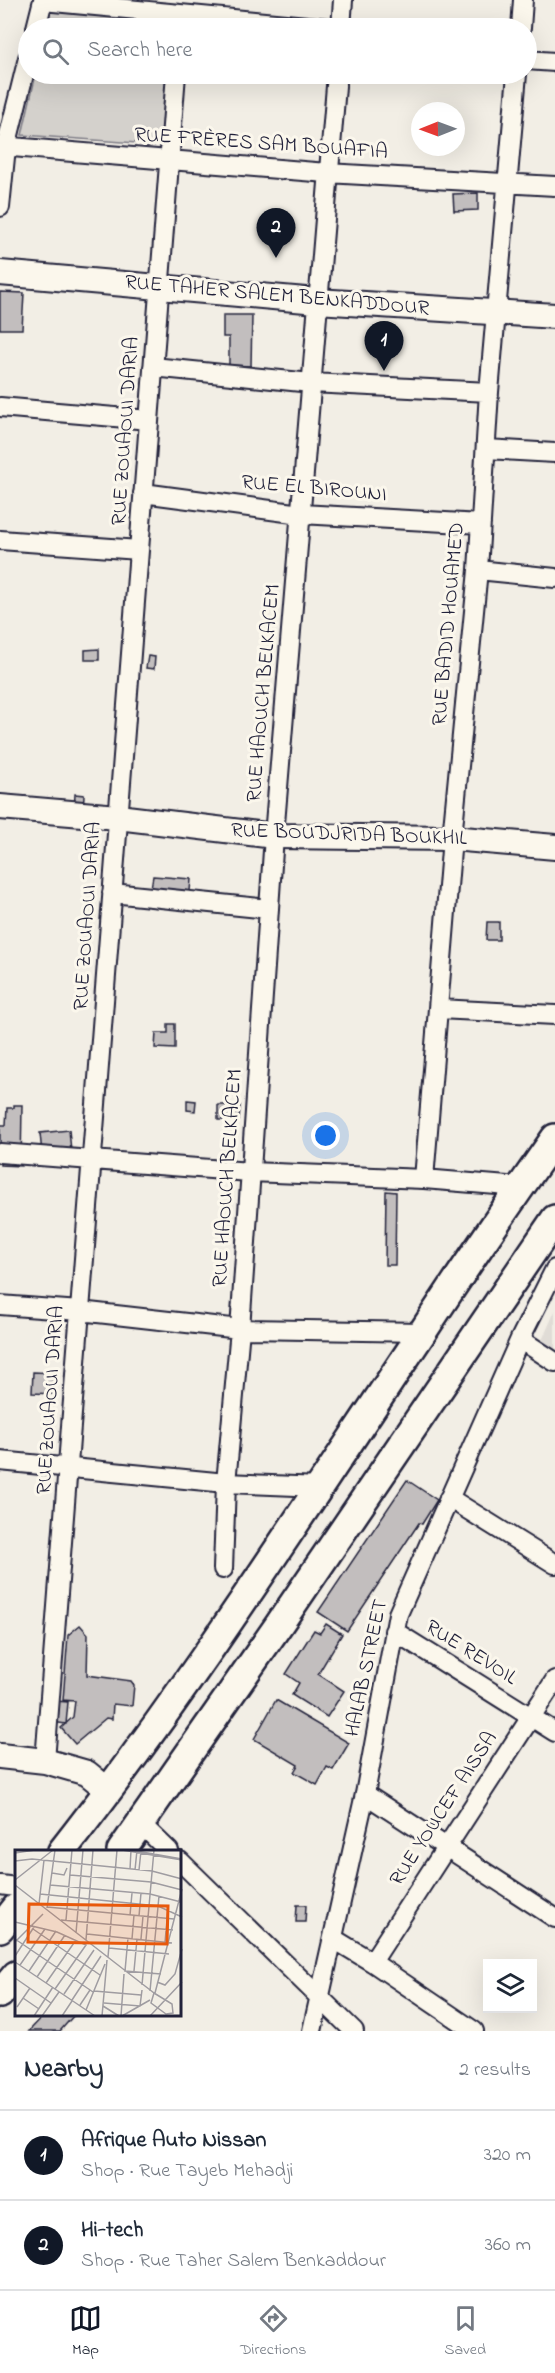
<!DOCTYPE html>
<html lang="en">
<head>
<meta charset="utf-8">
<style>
	body { margin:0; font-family:"Indie Flower",sans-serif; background:#f6f6f7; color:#1f2937 }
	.controls { position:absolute; right:18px; bottom:18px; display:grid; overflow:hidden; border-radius:0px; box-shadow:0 6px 24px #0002 }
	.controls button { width:54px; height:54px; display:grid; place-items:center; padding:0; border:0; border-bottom:2px solid #e0e1e3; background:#fff; color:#1f2937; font:30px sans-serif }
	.compass { position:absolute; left:411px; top:102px; width:54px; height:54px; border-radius:50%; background:#fff; box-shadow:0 6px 24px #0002; rotate:269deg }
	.you { position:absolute; left:326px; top:1136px; width:21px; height:21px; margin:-15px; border:4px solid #fff; border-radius:50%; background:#1a73e8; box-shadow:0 0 0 9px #1a73e833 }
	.badge { display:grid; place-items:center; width:39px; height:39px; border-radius:50%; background:#111827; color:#fff; font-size:20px; font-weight:700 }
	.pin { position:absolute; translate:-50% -50px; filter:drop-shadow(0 2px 3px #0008) }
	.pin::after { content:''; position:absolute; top:32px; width:21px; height:18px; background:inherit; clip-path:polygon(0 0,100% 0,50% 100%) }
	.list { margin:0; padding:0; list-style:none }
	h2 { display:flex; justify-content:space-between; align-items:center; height:78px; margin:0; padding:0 24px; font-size:26px }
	h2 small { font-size:20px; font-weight:400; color:#747a83 }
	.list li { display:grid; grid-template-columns:39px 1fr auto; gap:18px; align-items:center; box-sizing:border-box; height:90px; padding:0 24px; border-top:2px solid #e0e1e3 }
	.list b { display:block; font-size:22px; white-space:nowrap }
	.list p { margin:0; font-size:20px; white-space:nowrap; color:#747a83 }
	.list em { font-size:20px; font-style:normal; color:#747a83 }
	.icon { flex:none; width:33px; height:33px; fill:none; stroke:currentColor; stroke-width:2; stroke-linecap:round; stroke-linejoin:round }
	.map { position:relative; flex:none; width:555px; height:2031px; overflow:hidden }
	.search { position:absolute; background:#fff; box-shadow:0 6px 24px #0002; left:18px; right:18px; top:18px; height:66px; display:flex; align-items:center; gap:15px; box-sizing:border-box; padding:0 21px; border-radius:33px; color:#747a83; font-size:22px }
	.sheet { height:258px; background:#fff }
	nav { display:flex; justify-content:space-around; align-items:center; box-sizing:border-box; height:84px; border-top:2px solid #e0e1e3; background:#fff; font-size:16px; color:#747a83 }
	nav a { display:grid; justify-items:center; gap:3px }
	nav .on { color:#111827 }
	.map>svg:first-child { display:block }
</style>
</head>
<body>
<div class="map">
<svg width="555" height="2031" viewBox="0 0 555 2031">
	<rect width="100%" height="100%" fill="#f2eee5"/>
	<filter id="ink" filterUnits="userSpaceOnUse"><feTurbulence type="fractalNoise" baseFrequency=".0167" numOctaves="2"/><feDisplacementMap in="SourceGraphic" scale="12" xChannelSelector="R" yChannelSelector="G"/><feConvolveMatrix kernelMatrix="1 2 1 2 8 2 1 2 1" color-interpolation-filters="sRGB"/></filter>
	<g filter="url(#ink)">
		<path fill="#e0dcd6" d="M555 1311V1357L539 1347Z"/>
		<path fill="#d4d1cc" stroke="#7b7a84" stroke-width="1.5" d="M51 9 175 21V28H47Z
			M36 74H171L166 145 22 135Z"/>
		<path fill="#c2bebe" stroke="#22223b" stroke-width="1.5" d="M478 193V210L454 211 453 194Z
			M0 292 24 293 22 329H0Z
			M223 315H252L251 366 229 365V337H223Z
			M99 649V660H85V650Z
			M148 656 155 657 154 669 146 668Z
			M75 794 84 795 83 812 74 811Z
			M153 876 191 879 190 891 151 888Z
			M487 922H499V940H486Z
			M168 1024H175V1049L155 1048 156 1033H168Z
			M187 1100 196 1101 195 1111 187 1110Z
			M14 1105H22L21 1166 0 1165V1125H6L7 1108H14Z
			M218 1105H240L239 1120H218Z
			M69 1130 72 1161 43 1164 40 1133Z
			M386 1191 396 1192 395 1265H385Z
			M33 1372 56 1373 55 1394 32 1393Z
			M407 1480 437 1500 422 1524 419 1523 347 1631 318 1612Z
			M326 1624 342 1634 318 1674 344 1691 327 1717 292 1695 299 1683 286 1674 314 1630 320 1633Z
			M80 1625 88 1634 87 1675 131 1681 134 1685 132 1706 113 1704 112 1719 106 1718 75 1744 61 1728 73 1717 75 1701 63 1700 68 1635Z
			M276 1700 349 1743 333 1770 327 1767 317 1785 294 1772 298 1765 254 1739Z
			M55 1701 68 1702 66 1724 52 1722Z
			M297 1905H306L305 1922H296Z
			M45 2014H75L60 2031H29Z"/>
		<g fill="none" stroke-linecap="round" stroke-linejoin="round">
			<defs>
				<path id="street" d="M43 1 328 28
					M36 28 43 0
					M341 28 343 0
					M521 28 523 0
					M526 60 555 62
					M0 146 327 173 555 186
					M0 207 6 147 28 58
					M153 367 311 383 489 392
					M0 407 149 420
					M486 449 555 453
					M143 493 301 514 481 524
					M0 540 139 550
					M478 570 555 578
					M112 893 269 909
					M439 1009 555 1015
					M0 1153 250 1172 424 1179 521 1187
					M424 1179 452 838 478 570 489 392 517 74
					M0 1305 80 1311 240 1329 422 1332
					M520 1339 555 1362
					M0 1461 226 1483 320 1487
					M449 1498 555 1564
					M223 1569 226 1483 240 1329 274 836 337 74
					M394 1631 555 1732
					M45 1761 176 74
					M365 1794 555 1918
					M141 1824 169 1851
					M180 1861 354 2031
					M0 1885 16 1887
					M334 1939 372 1962 474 2031
					M372 1962 555 1680
					M312 2031 365 1794 398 1614 520 1339 555 1269"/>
				<path id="secondary" d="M0 273 317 301 555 316
					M0 807 118 817 274 836 452 838 555 847
					M0 1756 45 1761 87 1773 109 1791"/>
				<path id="primary" d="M62 1851C193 1684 304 1509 422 1333 465 1267 510 1202 555 1138
					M121 1851 278 1626 555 1219
					M0 1928 16 1908
					M0 1994 16 1975"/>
			</defs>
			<use href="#street" stroke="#22223b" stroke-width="22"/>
			<use href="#secondary" stroke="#22223b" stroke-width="28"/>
			<use href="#primary" stroke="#22223b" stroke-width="32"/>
			<use href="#street" stroke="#fbf7ec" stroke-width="18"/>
			<use href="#secondary" stroke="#fbf7ec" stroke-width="24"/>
			<use href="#primary" stroke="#fbf7ec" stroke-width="27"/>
		</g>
	</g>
	<g text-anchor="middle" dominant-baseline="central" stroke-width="6" stroke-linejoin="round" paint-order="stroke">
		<g font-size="21" fill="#22223b" stroke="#fbf7ec">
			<text transform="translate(261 144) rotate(4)">RUE FRÈRES SAM BOUAFIA</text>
			<text transform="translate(277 296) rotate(5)">RUE TAHER SALEM BENKADDOUR</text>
			<text transform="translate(126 431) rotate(-86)">RUE ZOUAOUI DARIA</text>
			<text transform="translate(314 489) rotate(5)">RUE EL BIROUNI</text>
			<text transform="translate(449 624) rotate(-85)">RUE BADID HOUAMED</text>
			<text transform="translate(264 693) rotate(-85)">RUE HAOUCH BELKACEM</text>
			<text transform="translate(349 835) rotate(2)">RUE BOUDJRIDA BOUKHIL</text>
			<text transform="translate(88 916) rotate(-86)">RUE ZOUAOUI DARIA</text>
			<text transform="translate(228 1178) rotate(-86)">RUE HAOUCH BELKACEM</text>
			<text transform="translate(51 1400) rotate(-86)">RUE ZOUAOUI DARIA</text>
			<text transform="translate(471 1653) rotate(32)">RUE REVOIL</text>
			<text transform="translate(367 1668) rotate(-78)">HALAB STREET</text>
			<text transform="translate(444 1809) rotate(-57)">RUE YOUCEF AISSA</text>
		</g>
	</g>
	<g transform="translate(15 1850)">
		<rect width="166" height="166" fill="#f2eee5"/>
		<path fill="none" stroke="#9f9ca1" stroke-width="1.5" d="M107 0 167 10M116 0 167 9M0 3 20 0M0 11 17 9 137 21 167 29M115 19 116 0M120 20 122 0M124 20 126 1M37 23 49 25 52 18M55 25 136 32 167 40M0 30 38 0M0 35 139 143M35 35 135 44 166 52M25 44 143 56 167 67M24 54 29 10M32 57 159 69M32 58 40 0M115 65 117 43M124 66 126 43M46 70 158 80M51 70 57 0M0 72 42 82 71 95 40 139M18 79 85 125M61 83 68 0M72 84 157 93M113 88 110 121 146 124M0 89 78 142M117 89 119 65M126 89 128 66M71 90 78 0M1 91 28 64M150 92 153 59M94 98 154 104M0 106 19 77M93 107 102 0M0 112 80 166M5 115 30 79M14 121 41 81M119 121 122 89M22 127 50 85M0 128 36 153M142 132 150 135 160 124 167 99M31 133 61 90M127 135 139 0M79 141 126 145M135 141 144 46M139 143 157 154 158 163 151 164 136 153ZM140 143 167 39M49 144 79 100M8 148 24 159M57 150 86 106M89 153 125 156 127 140M65 155 75 140M88 156 104 166M2 157 15 138M71 160 90 114M19 166 38 137M27 166 44 142M47 166 57 151M87 166 92 110M106 166 109 124M107 166 135 150M135 166 167 132"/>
		<path fill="#e8590c" fill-opacity="0.15" stroke="#e8590c" stroke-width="3" d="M14 54 153 56 152 94 13 92Z"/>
		<rect width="166" height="166" fill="none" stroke="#22223b" stroke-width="3"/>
	</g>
</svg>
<div class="controls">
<button><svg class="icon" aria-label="layers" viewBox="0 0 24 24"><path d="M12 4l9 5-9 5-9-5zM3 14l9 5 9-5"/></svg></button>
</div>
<svg class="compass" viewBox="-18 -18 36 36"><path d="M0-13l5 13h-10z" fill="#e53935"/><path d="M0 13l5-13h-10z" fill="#747a83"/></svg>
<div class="you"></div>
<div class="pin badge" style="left:384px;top:371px">1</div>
<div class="pin badge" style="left:276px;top:258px">2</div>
<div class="search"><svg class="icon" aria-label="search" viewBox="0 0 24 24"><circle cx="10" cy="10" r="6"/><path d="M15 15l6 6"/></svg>Search here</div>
</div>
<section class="sheet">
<h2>Nearby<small>2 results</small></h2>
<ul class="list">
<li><span class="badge">1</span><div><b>Afrique Auto Nissan</b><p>Shop · Rue Tayeb Mehadji</p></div><em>320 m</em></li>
<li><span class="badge">2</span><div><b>Hi-tech</b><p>Shop · Rue Taher Salem Benkaddour</p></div><em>360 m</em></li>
</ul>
</section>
<nav>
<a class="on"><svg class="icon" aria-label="map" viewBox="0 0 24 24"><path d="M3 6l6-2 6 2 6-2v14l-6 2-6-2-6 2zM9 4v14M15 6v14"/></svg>Map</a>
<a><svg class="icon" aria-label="directions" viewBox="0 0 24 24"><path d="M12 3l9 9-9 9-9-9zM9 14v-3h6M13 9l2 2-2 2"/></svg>Directions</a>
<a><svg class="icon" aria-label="saved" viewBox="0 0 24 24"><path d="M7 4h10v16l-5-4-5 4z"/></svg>Saved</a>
</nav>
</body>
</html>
